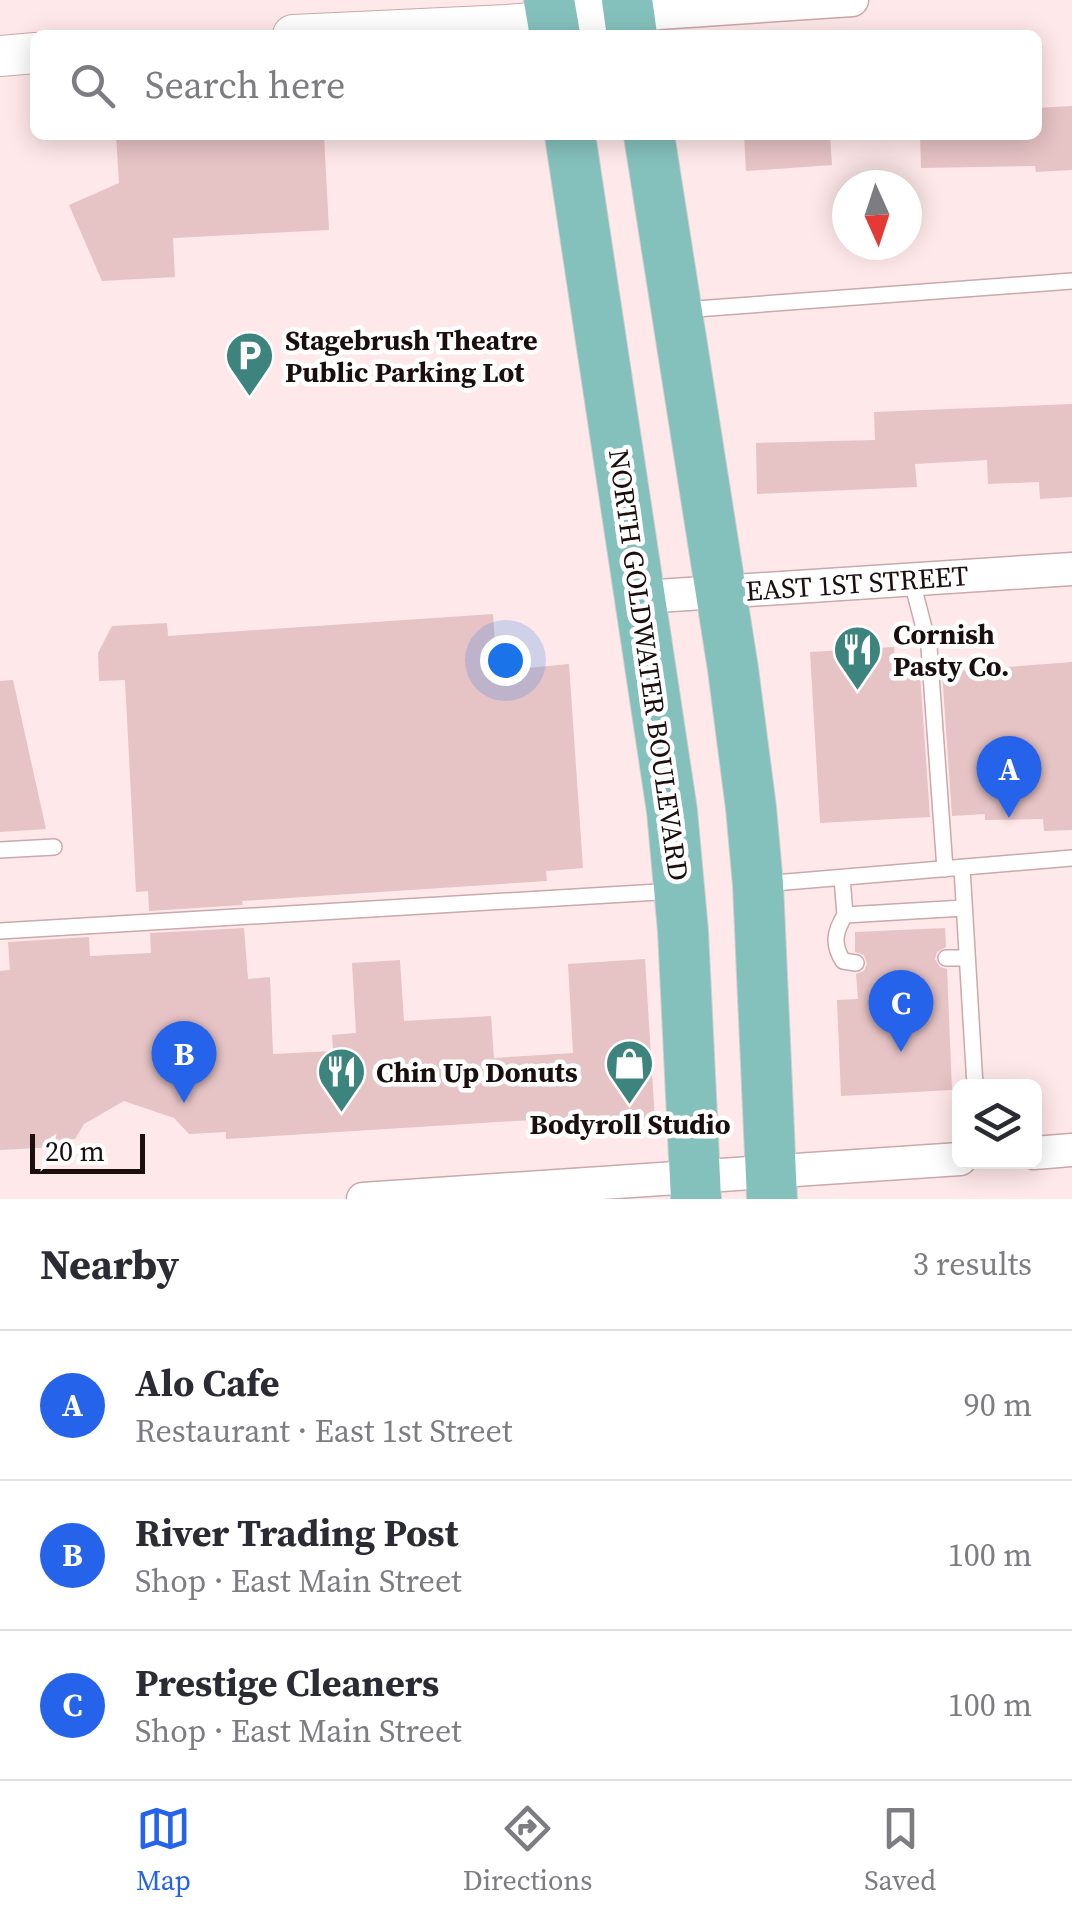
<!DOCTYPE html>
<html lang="en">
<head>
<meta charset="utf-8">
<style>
	body { margin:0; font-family:"Source Serif 4",serif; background:#f2f2f3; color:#2b2b33 }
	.controls { position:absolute; right:30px; bottom:30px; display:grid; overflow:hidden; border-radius:15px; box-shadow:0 5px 25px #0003 }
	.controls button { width:90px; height:90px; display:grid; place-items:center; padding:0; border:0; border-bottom:2px solid #e1e1e2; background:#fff; color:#2b2b33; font:50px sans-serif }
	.compass { position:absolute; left:832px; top:170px; width:90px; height:90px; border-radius:50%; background:#fff; box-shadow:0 5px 25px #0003; rotate:177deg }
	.scale { position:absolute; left:30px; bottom:25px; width:115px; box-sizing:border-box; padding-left:10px; border:5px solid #1a0e0f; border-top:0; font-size:28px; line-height:35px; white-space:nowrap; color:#1a0e0f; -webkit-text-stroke:8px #fff; paint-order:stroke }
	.you { position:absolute; left:505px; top:660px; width:35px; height:35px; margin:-25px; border:8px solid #fff; border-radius:50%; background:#1a73e8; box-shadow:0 0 0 15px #1a73e833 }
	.badge { display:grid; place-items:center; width:65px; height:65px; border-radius:50%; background:#2563eb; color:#fff; font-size:32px; font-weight:700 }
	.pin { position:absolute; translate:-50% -82px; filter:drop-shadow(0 2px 5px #0008) }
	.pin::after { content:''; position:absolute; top:52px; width:35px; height:30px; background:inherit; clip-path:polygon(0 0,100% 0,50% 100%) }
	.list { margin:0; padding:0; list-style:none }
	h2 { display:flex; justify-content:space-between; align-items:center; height:130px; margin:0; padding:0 40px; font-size:42px }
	h2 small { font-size:32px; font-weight:400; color:#7c7c81 }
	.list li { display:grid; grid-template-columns:65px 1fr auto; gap:30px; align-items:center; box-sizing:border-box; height:150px; padding:0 40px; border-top:2px solid #e1e1e2 }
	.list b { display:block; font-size:38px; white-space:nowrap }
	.list p { margin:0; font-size:32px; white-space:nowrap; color:#7c7c81 }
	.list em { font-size:32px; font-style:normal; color:#7c7c81 }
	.icon { flex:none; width:55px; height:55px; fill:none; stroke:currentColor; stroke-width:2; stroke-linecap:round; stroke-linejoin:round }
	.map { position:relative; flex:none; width:1072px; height:1199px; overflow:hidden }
	.search { position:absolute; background:#fff; box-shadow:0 5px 25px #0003; left:30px; right:30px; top:30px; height:110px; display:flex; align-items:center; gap:25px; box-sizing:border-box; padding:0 35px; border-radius:15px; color:#7c7c81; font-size:38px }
	.sheet { height:580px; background:#fff }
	nav { display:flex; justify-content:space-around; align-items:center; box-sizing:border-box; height:140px; border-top:2px solid #e1e1e2; background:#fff; font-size:28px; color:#7c7c81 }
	nav a { display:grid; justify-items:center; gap:5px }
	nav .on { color:#2563eb }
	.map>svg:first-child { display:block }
</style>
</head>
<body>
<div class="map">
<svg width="1072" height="1199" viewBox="0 0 1072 1199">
	<rect width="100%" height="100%" fill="#ffe8ea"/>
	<path fill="#e6c3c5" d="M1072 106V170L1036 172 1035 166 921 168 920 135H1037V108Z
		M116 135H324L329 230 173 238 175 277 102 281 69 205 119 183Z
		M744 135H830L832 165 746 171Z
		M1072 404V497L1040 499 1039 482 988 484 987 460 915 464 917 487 757 494 756 443 875 440 874 412Z
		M493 614 496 657 526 655 527 668 569 664 583 868 546 871 547 881 242 901 243 905 149 911 148 891 136 892 125 680 99 681 98 653 112 626 167 623 168 636Z
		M894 647 895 661 919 659 930 817 820 823 810 652Z
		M1072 662V830L1044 831 1043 819 985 820V814L952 816 942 672Z
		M13 680 46 829 0 832V681Z
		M244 928 248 979 270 977 273 1054 333 1051 332 1035 356 1033 352 963 400 960 404 1021 491 1016 494 1058 573 1053 568 964 645 959 655 1120 610 1123V1115L226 1139V1132L189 1134 174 1118 124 1101 84 1124 75 1139 55 1140V1147L0 1150V971L10 970 8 942 89 937 90 956 151 953 150 933Z
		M945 928 946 947 937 952 935 959 940 967 947 969 952 1090 841 1096 837 1000 858 999 856 974 864 971 867 964 864 955 855 952V932Z"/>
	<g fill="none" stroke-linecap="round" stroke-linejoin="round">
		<defs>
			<path id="service" d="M682 310 1072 281
				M911 578 929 647 945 869
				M0 850 54 847
				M962 868 975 1086
				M842 878 845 915 964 908
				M762 884 1072 858
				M845 915C835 931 832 944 843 961L856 963
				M0 931 675 891
				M946 958H967"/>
			<path id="minor" d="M629 15 852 0
				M642 597 1072 569
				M1034 1153 1072 1150
				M363 1199 960 1159"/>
			<path id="tertiary" d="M293 35 507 25 629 15
				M0 56 35 53"/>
			<path id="primary" d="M549 0 555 35
				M627 0 632 35
				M570 135 672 811 683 931 696 1199
				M649 135 733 669 751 808 758 885 772 1199"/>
		</defs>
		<use href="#service" stroke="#cba8ab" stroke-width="18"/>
		<use href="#minor" stroke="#cba8ab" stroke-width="35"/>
		<use href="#tertiary" stroke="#cba8ab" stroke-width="42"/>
		<use href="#primary" stroke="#d1cfcf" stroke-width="52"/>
		<use href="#service" stroke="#fff" stroke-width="15"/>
		<use href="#minor" stroke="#fff" stroke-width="32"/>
		<use href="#tertiary" stroke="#fff" stroke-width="40"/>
		<use href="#primary" stroke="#85c1bc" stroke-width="50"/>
	</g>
	<defs>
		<symbol id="parking-pin" viewBox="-11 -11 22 30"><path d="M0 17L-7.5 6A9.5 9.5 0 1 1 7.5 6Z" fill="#3d847e" stroke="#fff"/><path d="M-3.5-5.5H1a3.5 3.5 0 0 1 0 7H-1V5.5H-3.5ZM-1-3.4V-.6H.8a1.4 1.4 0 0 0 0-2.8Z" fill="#fff"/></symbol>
		<symbol id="restaurant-pin" viewBox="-11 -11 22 30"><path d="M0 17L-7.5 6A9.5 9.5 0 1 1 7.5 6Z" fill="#3d847e" stroke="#fff"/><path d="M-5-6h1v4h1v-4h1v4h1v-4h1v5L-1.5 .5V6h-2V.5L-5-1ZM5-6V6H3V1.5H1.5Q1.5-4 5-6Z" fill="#fff"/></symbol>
		<symbol id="shop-pin" viewBox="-11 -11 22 30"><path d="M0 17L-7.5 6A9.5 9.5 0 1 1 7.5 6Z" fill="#3d847e" stroke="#fff"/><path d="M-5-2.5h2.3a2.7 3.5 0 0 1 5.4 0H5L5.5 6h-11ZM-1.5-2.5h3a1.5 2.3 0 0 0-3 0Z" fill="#fff"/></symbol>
	</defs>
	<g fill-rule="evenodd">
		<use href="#parking-pin" x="222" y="328" width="55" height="75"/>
		<use href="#restaurant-pin" x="830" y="622" width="55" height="75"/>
		<use href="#shop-pin" x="602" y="1036" width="55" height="75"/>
		<use href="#restaurant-pin" x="314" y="1044" width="55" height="75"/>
	</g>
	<g text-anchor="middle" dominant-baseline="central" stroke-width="9" stroke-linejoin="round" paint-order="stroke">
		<g font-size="28" font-weight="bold" fill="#1a0e0f" stroke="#fff" text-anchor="start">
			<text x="285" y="340">Stagebrush Theatre<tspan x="285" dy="32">Public Parking Lot</tspan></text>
			<text x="893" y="634">Cornish<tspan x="893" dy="32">Pasty Co.</tspan></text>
			<text x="376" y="1072">Chin Up Donuts</text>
			<text x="630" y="1124" text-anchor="middle">Bodyroll Studio</text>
		</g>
		<g font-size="28" fill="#1a0e0f" stroke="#fff">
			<text transform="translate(857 583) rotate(-4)">EAST 1ST STREET</text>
			<text transform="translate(649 665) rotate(82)">NORTH GOLDWATER BOULEVARD</text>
		</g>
	</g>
</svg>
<div class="controls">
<button><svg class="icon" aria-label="layers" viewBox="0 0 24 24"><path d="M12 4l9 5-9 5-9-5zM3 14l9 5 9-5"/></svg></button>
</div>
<svg class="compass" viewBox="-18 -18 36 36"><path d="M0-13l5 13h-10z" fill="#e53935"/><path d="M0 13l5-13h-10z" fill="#7c7c81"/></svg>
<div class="scale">20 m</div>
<div class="you"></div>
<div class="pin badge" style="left:1009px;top:818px">A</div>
<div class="pin badge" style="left:184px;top:1103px">B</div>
<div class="pin badge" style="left:901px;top:1052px">C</div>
<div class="search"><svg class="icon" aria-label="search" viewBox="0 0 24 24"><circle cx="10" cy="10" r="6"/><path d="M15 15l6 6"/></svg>Search here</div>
</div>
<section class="sheet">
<h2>Nearby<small>3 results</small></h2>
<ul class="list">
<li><span class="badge">A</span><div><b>Alo Cafe</b><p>Restaurant · East 1st Street</p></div><em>90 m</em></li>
<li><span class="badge">B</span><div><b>River Trading Post</b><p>Shop · East Main Street</p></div><em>100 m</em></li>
<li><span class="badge">C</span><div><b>Prestige Cleaners</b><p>Shop · East Main Street</p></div><em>100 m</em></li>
</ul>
</section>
<nav>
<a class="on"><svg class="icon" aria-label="map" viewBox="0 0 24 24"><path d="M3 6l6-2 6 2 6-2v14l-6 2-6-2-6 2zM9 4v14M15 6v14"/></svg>Map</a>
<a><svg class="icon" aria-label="directions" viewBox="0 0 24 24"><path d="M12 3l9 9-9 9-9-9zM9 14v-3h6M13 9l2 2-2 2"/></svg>Directions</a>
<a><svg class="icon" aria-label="saved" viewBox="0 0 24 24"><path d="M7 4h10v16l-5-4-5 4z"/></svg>Saved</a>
</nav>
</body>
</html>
